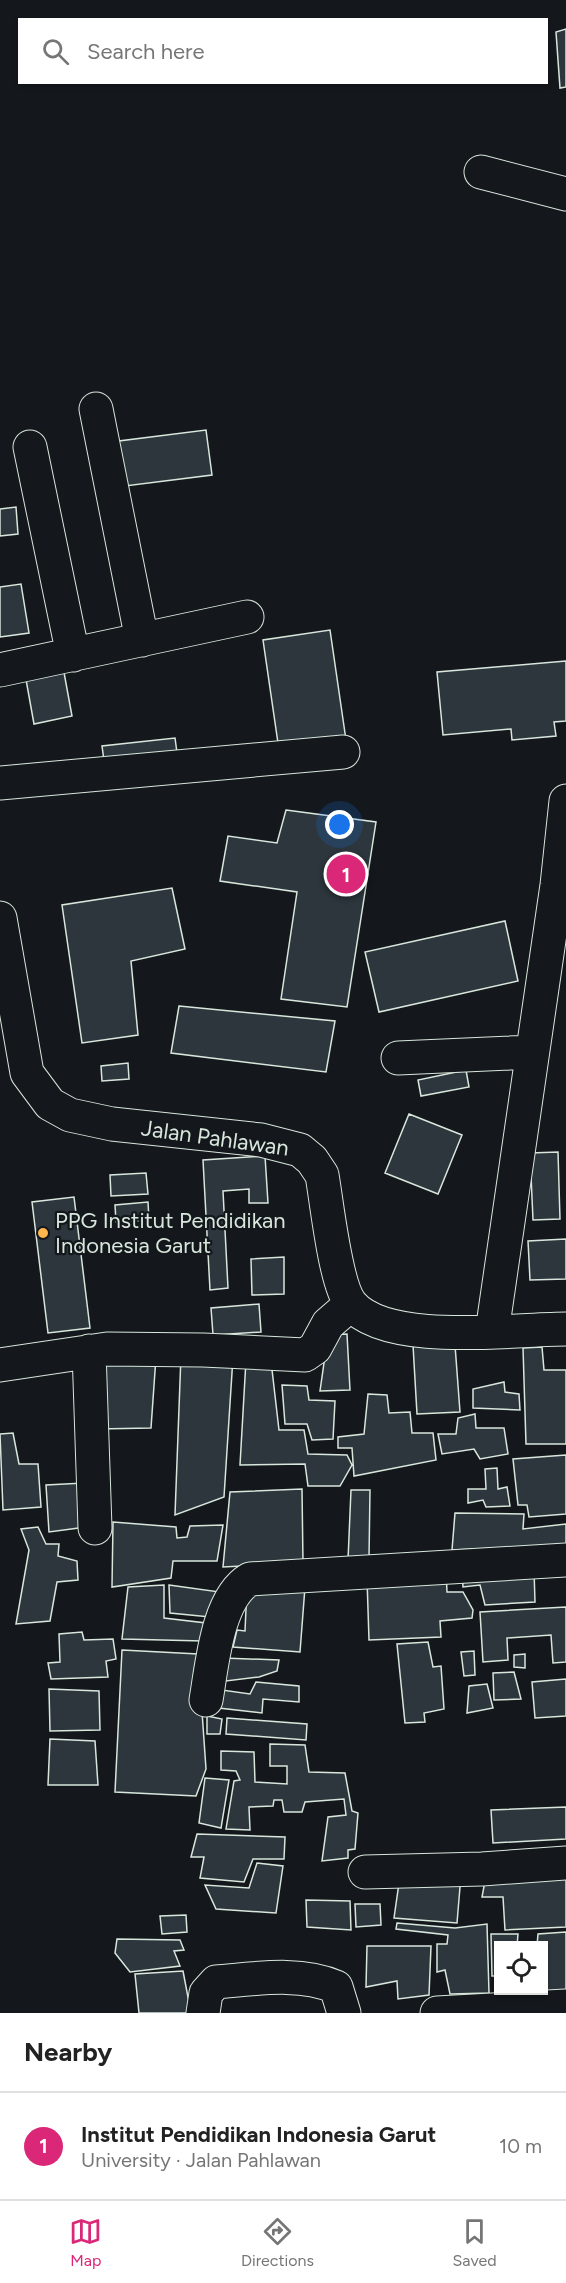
<!DOCTYPE html>
<html lang="en">
<head>
<meta charset="utf-8">
<style>
	body { margin:0; font-family:Figtree,sans-serif; background:#f2f2f2; color:#222 }
	.controls { position:absolute; right:18px; bottom:18px; display:grid; overflow:hidden; border-radius:0px; box-shadow:0 2px 4px #0004 }
	.controls button { width:54px; height:54px; display:grid; place-items:center; padding:0; border:0; border-bottom:2px solid #e0e0e0; background:#fff; color:#222; font:30px sans-serif }
	.you { position:absolute; left:340px; top:825px; width:21px; height:21px; margin:-15px; border:4px solid #fff; border-radius:50%; background:#1a73e8; box-shadow:0 0 0 9px #1a73e833 }
	.badge { display:grid; place-items:center; width:39px; height:39px; border-radius:50%; background:#db2777; color:#fff; font-size:20px; font-weight:700 }
	.pin { position:absolute; translate:-50% -50%; border:3px solid #fff; box-shadow:0 2px 6px #0006 }
	.list { margin:0; padding:0; list-style:none }
	h2 { display:flex; justify-content:space-between; align-items:center; height:78px; margin:0; padding:0 24px; font-size:26px }
	h2 small { font-size:20px; font-weight:400; color:#767676 }
	.list li { display:grid; grid-template-columns:39px 1fr auto; gap:18px; align-items:center; box-sizing:border-box; height:108px; padding:0 24px; border-top:2px solid #e0e0e0 }
	.list b { display:block; font-size:22px; white-space:nowrap }
	.list p { margin:0; font-size:20px; white-space:nowrap; color:#767676 }
	.list em { font-size:20px; font-style:normal; color:#767676 }
	.icon { flex:none; width:33px; height:33px; fill:none; stroke:currentColor; stroke-width:2; stroke-linecap:round; stroke-linejoin:round }
	.map { position:relative; flex:none; width:566px; height:2013px; overflow:hidden }
	.search { position:absolute; background:#fff; box-shadow:0 2px 4px #0004; left:18px; right:18px; top:18px; height:66px; display:flex; align-items:center; gap:15px; box-sizing:border-box; padding:0 21px; border-radius:0px; color:#767676; font-size:22px }
	.sheet { height:186px; background:#fff }
	nav { display:flex; justify-content:space-around; align-items:center; box-sizing:border-box; height:84px; border-top:2px solid #e0e0e0; background:#fff; font-size:16px; color:#767676 }
	nav a { display:grid; justify-items:center; gap:3px }
	nav .on { color:#db2777 }
	.map>svg:first-child { display:block }
</style>
</head>
<body>
<div class="map">
<svg width="566" height="2013" viewBox="0 0 566 2013">
	<rect width="100%" height="100%" fill="#14181c"/>
	<path fill="#2c363c" stroke="#d8e6dc" stroke-width="1.5" d="M566 29V87L560 88 556 32Z
		M206 430 212 475 125 486 119 441Z
		M16 507 18 534 0 536V509Z
		M21 584 29 633 0 637V587Z
		M330 630 346 740 279 750 263 640Z
		M566 661V721L554 722 556 736 512 740 511 729 443 735 437 672Z
		M63 667 72 716 34 724 25 674Z
		M175 738 178 760 105 768 102 746Z
		M286 810 376 822 347 1007 281 999 297 892 220 881 228 836 277 843Z
		M172 888 185 949 131 961 138 1035 82 1043 62 905Z
		M505 921 518 981 379 1012 365 952Z
		M179 1006 335 1021 326 1072 171 1053Z
		M128 1063 129 1079 102 1081 101 1066Z
		M466 1070 469 1087 421 1096 418 1080Z
		M409 1114 462 1135 438 1194 385 1173Z
		M558 1152 560 1219 533 1220 530 1153Z
		M265 1156 268 1203H249V1189L223 1191 228 1288 210 1290 203 1160Z
		M146 1173 148 1194 111 1196 110 1175Z
		M74 1197 90 1328 48 1333 32 1202Z
		M148 1202 149 1220 116 1222 115 1205Z
		M566 1239V1279L530 1280 528 1241Z
		M284 1257V1294L252 1295 251 1259Z
		M259 1304 261 1332 213 1335 211 1308Z
		M347 1334 350 1390 320 1391 328 1335Z
		M413 1345H455L460 1412 417 1414Z
		M542 1347 544 1370H566V1444H526L523 1348Z
		M181 1355 233 1357 224 1497 175 1515Z
		M96 1356 156 1357 151 1428 97 1429Z
		M246 1360 271 1361 279 1430H304L308 1454 347 1455 352 1465 340 1486H308L305 1464 240 1465Z
		M504 1382 505 1392 519 1394 520 1410 473 1408V1389Z
		M282 1385 307 1386 309 1400 335 1401 333 1439 312 1440 307 1424H285Z
		M368 1394 387 1395 389 1413 410 1412 412 1433H433L436 1460 354 1476 352 1448H338V1437L364 1434Z
		M475 1414 476 1428H504L508 1454 480 1459 474 1449 442 1454 438 1434H456L458 1418Z
		M13 1433 19 1464H38L41 1507 3 1510 0 1434Z
		M566 1455V1514L529 1517 527 1505H518L513 1459Z
		M497 1468 498 1489 507 1487 510 1506 486 1507 483 1500 468 1503V1489H486L485 1469Z
		M84 1483 86 1527 49 1532 46 1485Z
		M302 1489 303 1563 223 1567 230 1492Z
		M351 1490H370L369 1558 348 1560Z
		M455 1513 524 1514 523 1529 566 1524V1545L452 1550Z
		M113 1522 176 1527 177 1538 187 1537 190 1526 223 1525 217 1561H173L171 1578 112 1587Z
		M38 1527 46 1544H59L58 1556 77 1561 78 1580 57 1582 50 1621 16 1624 29 1550 21 1529Z
		M446 1570 447 1592H463L473 1610 472 1618 440 1621 441 1637 369 1640 367 1579Z
		M534 1570 535 1602 485 1605 480 1585 463 1587 462 1571Z
		M164 1585V1618L206 1623 203 1641 122 1639 128 1587Z
		M169 1585 220 1592 210 1617 170 1613Z
		M247 1587H305L300 1652 233 1647 237 1630 245 1631Z
		M566 1607V1662L553 1663 551 1635 507 1638 508 1660 483 1662 480 1612Z
		M82 1632 84 1640 113 1639 116 1659 106 1661 108 1677 51 1679 48 1663 60 1662 59 1634Z
		M428 1642 433 1667 441 1666 444 1709 424 1713 425 1722 405 1723 397 1644Z
		M122 1650 198 1654 206 1769 196 1796 115 1792Z
		M474 1651 475 1675 464 1676 461 1652Z
		M525 1654V1668L514 1667V1655Z
		M223 1658 279 1660 277 1671 259 1677 218 1682Z
		M514 1672 521 1699 494 1700 493 1673Z
		M566 1679V1716L535 1718 532 1682Z
		M256 1682 299 1686V1702L263 1699 262 1713 210 1707 215 1689 250 1694Z
		M487 1684 493 1708 467 1713 469 1686Z
		M49 1689 99 1691 100 1730 50 1731Z
		M207 1716 222 1719 220 1734H207Z
		M227 1718 307 1724 306 1740 226 1734Z
		M50 1739 95 1741 98 1785H48Z
		M270 1744 305 1745 309 1772 345 1773 352 1811 358 1813 355 1849 348 1850V1858L322 1861 328 1817 346 1815 344 1799 305 1802 302 1812H284L282 1800H274L273 1806 249 1807 250 1830 226 1829 234 1781 240 1780 236 1771 221 1770V1751L254 1752 255 1782 287 1784V1766H270Z
		M205 1778 229 1780 221 1828 199 1823Z
		M566 1807V1839L493 1843 491 1810Z
		M197 1834 285 1837 284 1859H253L244 1882 200 1878 204 1857H191Z
		M257 1863 283 1866 276 1913 216 1909 205 1885 249 1888Z
		M566 1872V1927L505 1930 503 1897H482L485 1881Z
		M461 1875 457 1923 394 1918 400 1876Z
		M306 1900 350 1901 351 1930 307 1927Z
		M355 1904H380L381 1925 356 1927Z
		M186 1915 187 1932 162 1934 160 1916Z
		M397 1923 455 1928 487 1924 489 1993 450 1994 445 1970 437 1972V1944H447L448 1935 396 1929Z
		M566 1932V1992L508 1994V1990H544V1946H537L538 1934Z
		M491 1934H518L517 1946H498V1976H492Z
		M117 1939 180 1940 184 1950 174 1951 180 1966 130 1972 115 1953Z
		M367 1946H431L429 1995 398 1999 397 1981 366 1987Z
		M183 1971 191 2013H139L135 1974Z"/>
	<g fill="none" stroke-linecap="round" stroke-linejoin="round">
		<defs>
			<path id="minor" d="M481 172 566 194
				M96 409 142 640
				M30 447 73 655
				M0 670 247 617
				M0 783 343 752
				M0 918 27 1073 50 1104 70 1115 112 1124 261 1140 300 1150 312 1160 322 1175C327 1203 335 1284 351 1304 387 1347 514 1329 566 1329
				M398 1058 531 1052
				M492 1332 557 885 566 801
				M89 1351 95 1528
				M0 1365 107 1349 203 1350 305 1355 315 1348 328 1324 351 1304
				M206 1700C212 1666 217 1598 250 1579L566 1560
				M365 1872 482 1869 566 1863
				M203 2013 206 1993 216 1982C254 1979 300 1971 336 1987L344 2013
				M437 2013 566 2006"/>
		</defs>
		<use href="#minor" stroke="#d8e6dc" stroke-width="35"/>
		<use href="#minor" stroke="#14181c" stroke-width="33"/>
	</g>
	<circle fill="#ffb74d" stroke="#14181c" stroke-width="2" cx="43" cy="1233" r="6"/>
	<g text-anchor="middle" dominant-baseline="central" stroke-width="4.5" stroke-linejoin="round" paint-order="stroke">
		<g font-size="22" fill="#d8e6dc" stroke="#14181c">
			<text transform="translate(215 1138) rotate(8)">Jalan Pahlawan</text>
		</g>
		<g font-size="22" fill="#d8e6dc" stroke="#14181c" text-anchor="start">
			<text x="55" y="1220">PPG Institut Pendidikan<tspan x="55" dy="25">Indonesia Garut</tspan></text>
		</g>
	</g>
</svg>
<div class="controls">
<button><svg class="icon" aria-label="locate" viewBox="0 0 24 24"><circle cx="12" cy="12" r="6"/><path d="M12 2v4M12 18v4M2 12h4M18 12h4"/></svg></button>
</div>
<div class="you"></div>
<div class="pin badge" style="left:346px;top:874px">1</div>
<div class="search"><svg class="icon" aria-label="search" viewBox="0 0 24 24"><circle cx="10" cy="10" r="6"/><path d="M15 15l6 6"/></svg>Search here</div>
</div>
<section class="sheet">
<h2>Nearby<small></small></h2>
<ul class="list">
<li><span class="badge">1</span><div><b>Institut Pendidikan Indonesia Garut</b><p>University · Jalan Pahlawan</p></div><em>10 m</em></li>
</ul>
</section>
<nav>
<a class="on"><svg class="icon" aria-label="map" viewBox="0 0 24 24"><path d="M3 6l6-2 6 2 6-2v14l-6 2-6-2-6 2zM9 4v14M15 6v14"/></svg>Map</a>
<a><svg class="icon" aria-label="directions" viewBox="0 0 24 24"><path d="M12 3l9 9-9 9-9-9zM9 14v-3h6M13 9l2 2-2 2"/></svg>Directions</a>
<a><svg class="icon" aria-label="saved" viewBox="0 0 24 24"><path d="M7 4h10v16l-5-4-5 4z"/></svg>Saved</a>
</nav>
</body>
</html>
